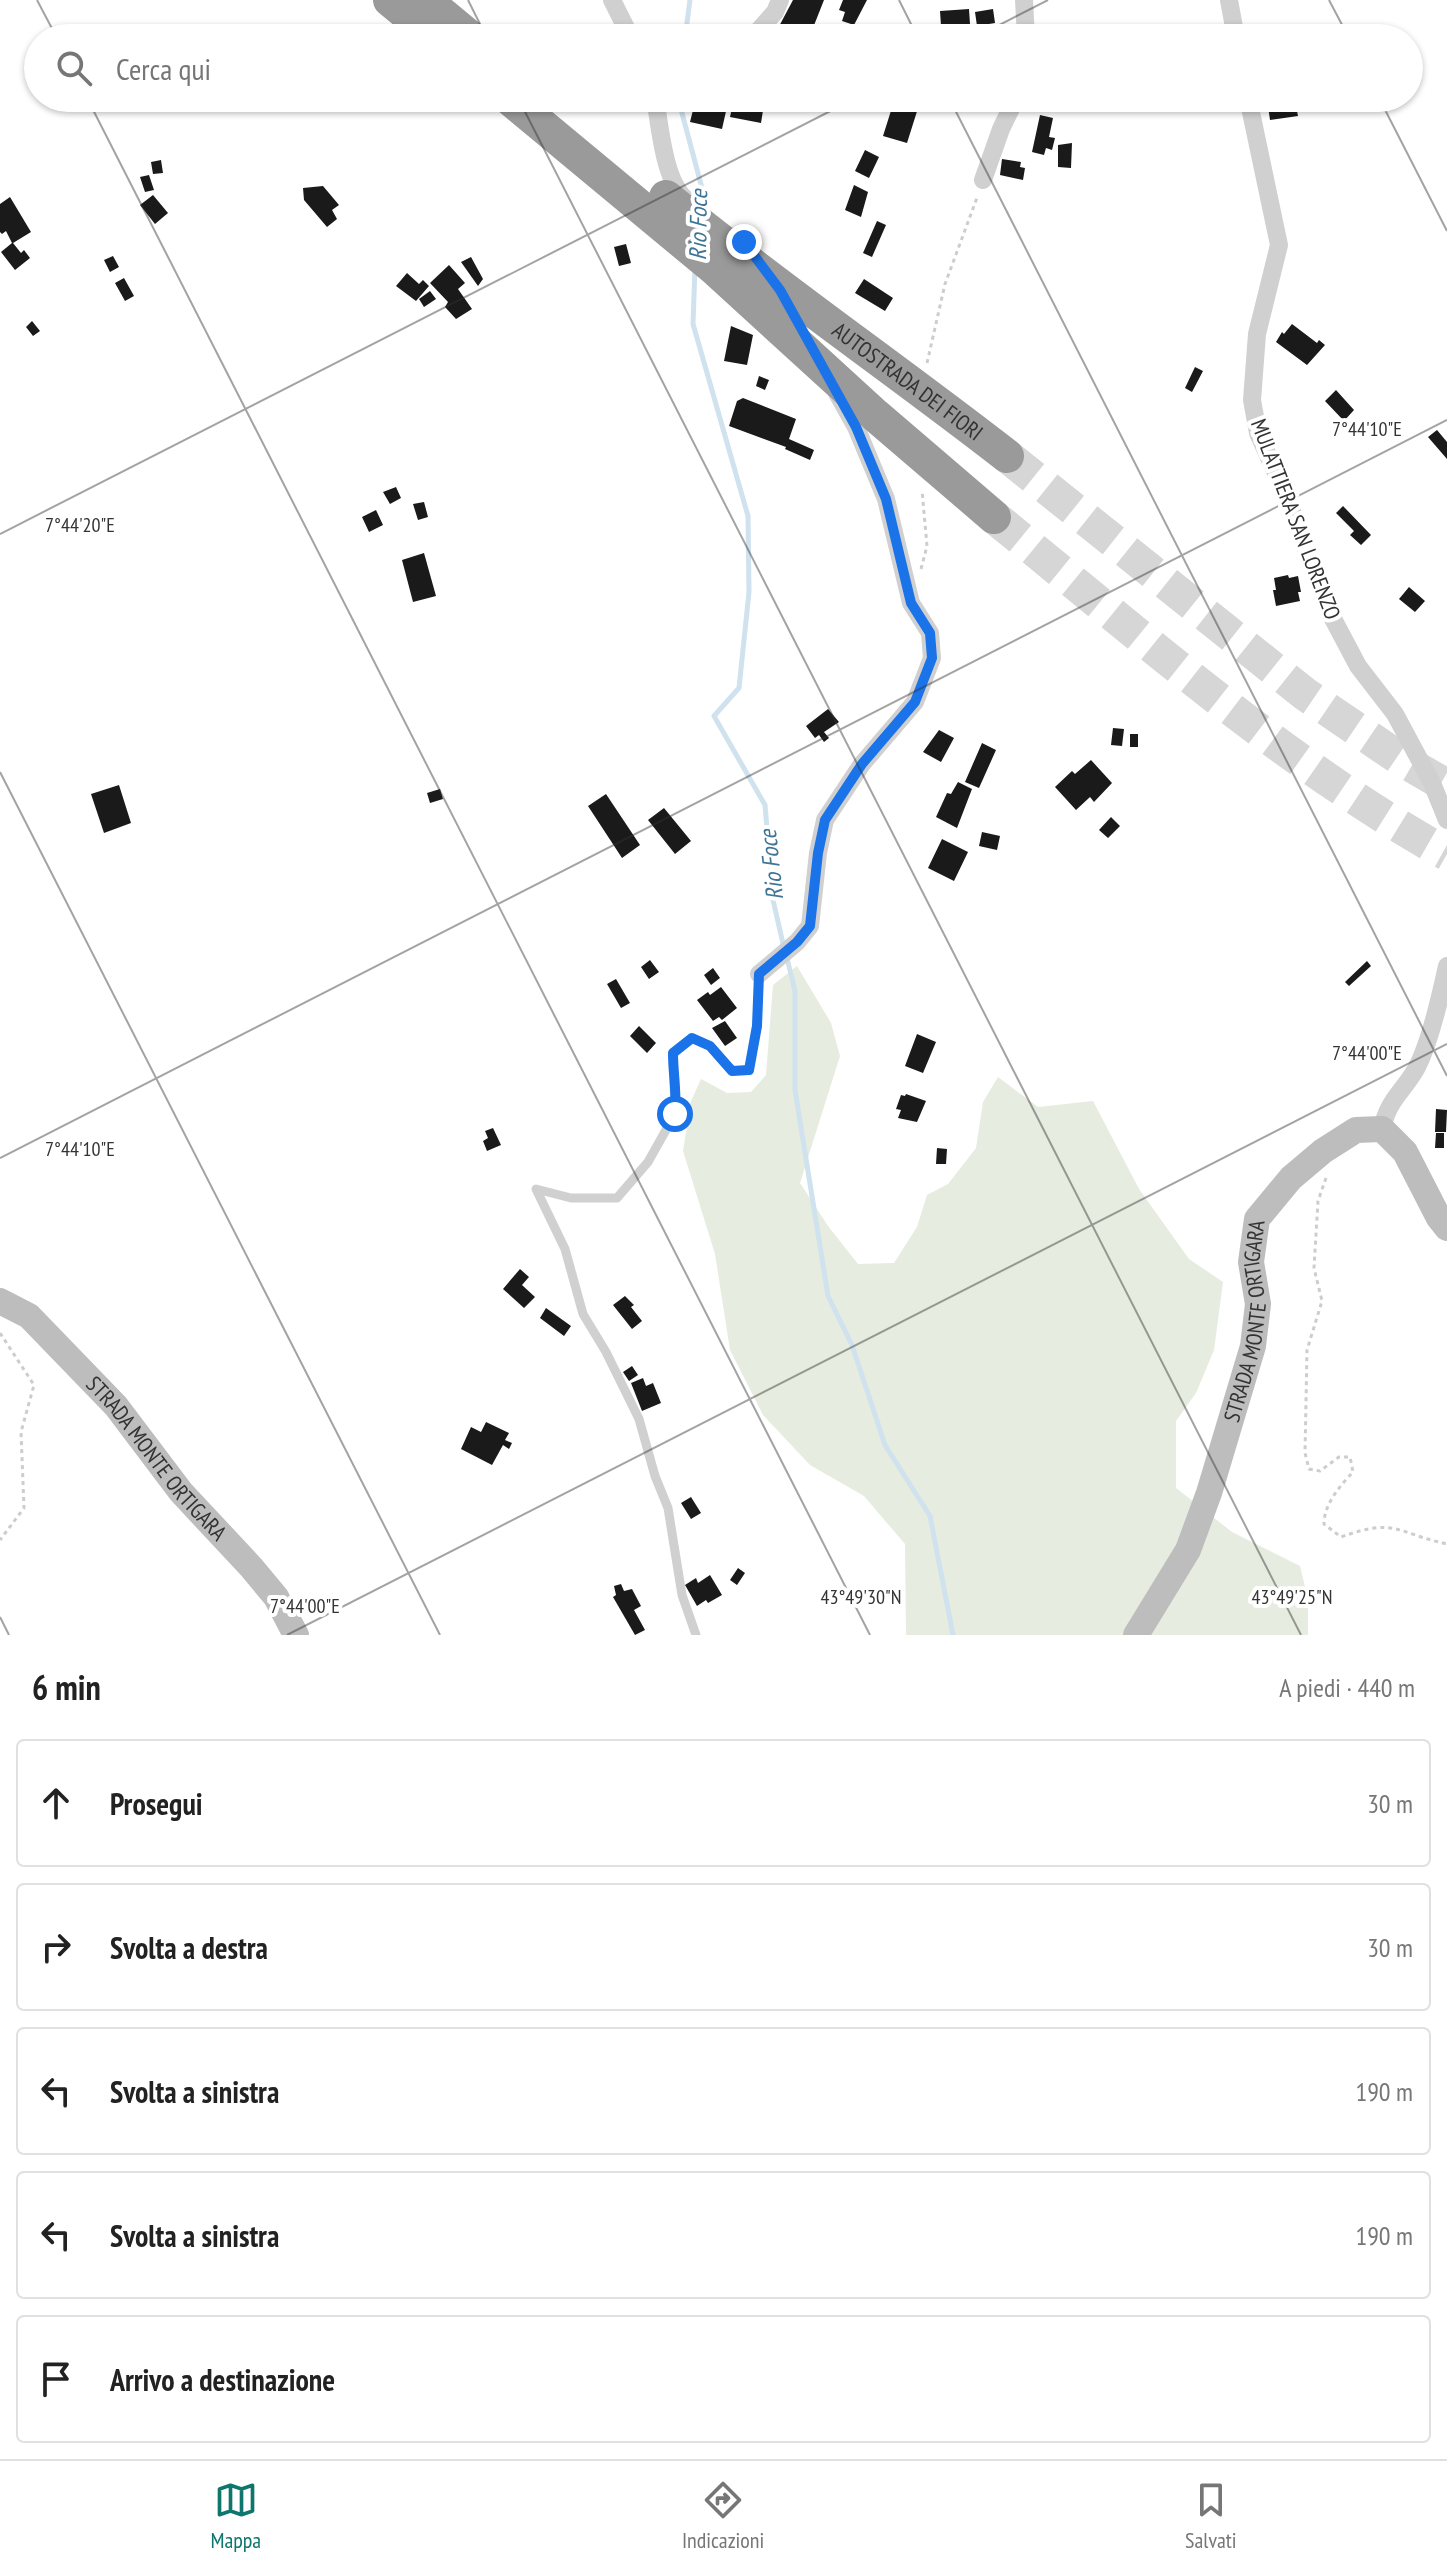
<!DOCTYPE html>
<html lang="it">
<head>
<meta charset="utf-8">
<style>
	body { margin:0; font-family:"PT Sans Narrow",sans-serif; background:#f2f2f2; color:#222 }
	.stop { position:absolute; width:24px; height:24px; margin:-18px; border:6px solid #1a73e8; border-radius:50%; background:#fff }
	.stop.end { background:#1a73e8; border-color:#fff; box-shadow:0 2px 8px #0008 }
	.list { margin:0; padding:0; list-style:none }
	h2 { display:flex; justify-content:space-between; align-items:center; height:104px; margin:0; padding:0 32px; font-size:34px }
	h2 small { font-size:26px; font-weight:400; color:#767676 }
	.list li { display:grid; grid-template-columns:52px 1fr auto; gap:24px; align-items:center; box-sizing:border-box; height:128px; margin:0 16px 16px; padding:0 16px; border:2px solid #e0e0e0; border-radius:8px }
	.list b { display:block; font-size:30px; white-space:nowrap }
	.list em { font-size:26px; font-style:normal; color:#767676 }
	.icon { flex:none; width:44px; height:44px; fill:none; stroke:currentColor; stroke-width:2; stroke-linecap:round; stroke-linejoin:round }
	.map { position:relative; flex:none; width:1447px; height:1635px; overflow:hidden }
	.search { position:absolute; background:#fff; box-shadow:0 2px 6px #0004; left:24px; right:24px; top:24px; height:88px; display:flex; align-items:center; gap:20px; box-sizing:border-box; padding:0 28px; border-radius:44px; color:#767676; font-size:30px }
	.sheet { height:824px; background:#fff }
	nav { display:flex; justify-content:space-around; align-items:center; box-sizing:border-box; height:112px; border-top:2px solid #e0e0e0; background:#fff; font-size:22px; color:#767676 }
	nav a { display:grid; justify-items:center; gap:4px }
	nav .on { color:#0f766e }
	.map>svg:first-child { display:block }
</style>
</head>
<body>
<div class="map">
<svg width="1447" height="1635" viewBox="0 0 1447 1635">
	<rect width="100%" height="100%" fill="#fff"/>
	<path fill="#e6ecdf" d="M797 966 831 1023 840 1056 800 1183 828 1226 858 1264 894 1263 917 1227 927 1195 948 1184 976 1148 983 1102 998 1077 1038 1107 1093 1101 1139 1189 1189 1259 1223 1282 1214 1350 1196 1393 1176 1421V1488L1232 1532 1300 1566 1308 1600V1635H906L905 1544 864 1496 810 1465 763 1415 730 1350 715 1254 683 1151 691 1101 701 1079 727 1093 751 1092 766 1075 773 985Z"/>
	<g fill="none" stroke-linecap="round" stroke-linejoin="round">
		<path stroke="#cfe2ee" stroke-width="5" d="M685 38 690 0
			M678 98 703 192 701 209
			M695 267 693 324 748 516 749 592 739 688 714 716 765 805 773 900 784 948
			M787 958 795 991V1090L828 1296 852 1345 885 1445 930 1516 953 1635"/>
	</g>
	<path fill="#1a1a1a" d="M793 0H824L809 38H784L776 32Z
		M843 0H867L854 25 842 21 845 12 839 10Z
		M969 9 970 24 941 26 940 11Z
		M993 9 995 23 977 26 975 12Z
		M696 98H729L722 129 690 122Z
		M734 98H765L761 123 730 117Z
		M895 98 919 105 907 143 883 136Z
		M1302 98 1295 101 1298 116 1270 120 1267 99Z
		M1040 115 1053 118 1049 137 1055 138 1052 150 1046 148 1044 155 1032 152Z
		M1072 143 1071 168 1058 167V145Z
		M865 150 879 157 869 178 855 171Z
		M1002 159 1021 162 1020 167 1025 168 1023 180 1000 175Z
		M161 160 163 173 153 174 151 162Z
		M149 175 154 190 145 192 140 177Z
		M854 185 868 192 861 217 845 210Z
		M323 186 339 205 332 210 337 219 327 227 304 200 303 188Z
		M153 195 168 213 155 224 140 205Z
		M10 197 31 232 13 243 21 253 24 250 30 258 15 270 1 252 12 243 6 231 2 234 0 232V204Z
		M877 221 886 225 872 257 863 253Z
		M626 244 631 263 619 266 614 247Z
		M113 256 119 267 110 272 104 260Z
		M471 257 483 279 478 286 461 262Z
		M449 265 465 283 458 289 472 309 456 319 445 307 448 302 430 283Z
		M407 273 419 284 423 280 429 286 416 301 396 286Z
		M124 278 134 296 125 301 115 283Z
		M864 279 893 298 885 311 855 293Z
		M430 291 436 299 424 307 419 299Z
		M32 321 40 331 33 336 26 327Z
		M1292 324 1317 343 1319 340 1325 345 1307 365 1276 342 1282 332 1284 334Z
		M731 326 753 335 747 365 724 361Z
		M1195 367 1203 371 1192 392 1185 388Z
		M759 376 769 380 765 390 756 386Z
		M1336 390 1354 410 1344 421 1325 401Z
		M743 398 796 419 789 439 814 450 810 460 785 449 786 447 729 426 737 401Z
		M1437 430 1447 442V459L1428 437Z
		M396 487 401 498 390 504 383 492Z
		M424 502 428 517 418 520 413 504Z
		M1343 506 1371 535 1361 545 1350 535 1354 531 1336 513Z
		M376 510 383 525 369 532 362 517Z
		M424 553 436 596 413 602 402 560Z
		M1288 575 1289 578 1298 576 1301 592H1298L1300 601 1276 606 1273 590H1276L1274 578Z
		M1409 587 1425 601 1415 612 1399 599Z
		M828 709 839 722 824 732 829 738 824 742 819 735 815 738 806 726Z
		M1113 728 1124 729 1122 746 1111 745Z
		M939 730 954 738 941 762 923 752Z
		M1130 734H1138V747H1130Z
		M982 743 996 750 979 788 965 782Z
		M1091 760 1112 783 1094 802 1090 797 1076 810 1055 787 1072 771 1075 774Z
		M958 782 972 789 957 828 936 817 947 793 951 794Z
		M119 785 131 823 104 833 91 794Z
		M440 789 443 799 430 803 427 793Z
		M606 794 640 845 622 858 588 806Z
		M664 808 691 841 675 854 648 820Z
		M1111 817 1120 826 1108 838 1099 830Z
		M982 832 1000 836 997 850 979 846Z
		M942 839 968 852 954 881 928 868Z
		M650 960 659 972 649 979 641 967Z
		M1367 961 1371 966 1349 986 1345 982Z
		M713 968 720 978 711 985 704 975Z
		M616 979 630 1003 621 1008 607 984Z
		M721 987 737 1008 722 1020 719 1017 713 1021 697 1000 708 992 710 995Z
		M725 1021 737 1038 725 1046 712 1028Z
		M639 1026 656 1043 647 1053 630 1036Z
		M917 1034 936 1042 923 1073 905 1066Z
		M906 1094 926 1101 917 1122 898 1118 901 1110 896 1109 901 1095 905 1096Z
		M1436 1109 1447 1110 1446 1132H1435Z
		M493 1128 501 1145 487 1151 483 1141 488 1138 485 1131Z
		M1436 1133H1444V1148H1435Z
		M937 1148 947 1149 946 1164H936Z
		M520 1269 529 1277 522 1285 535 1297 524 1308 503 1289Z
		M625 1296 634 1305 631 1307 642 1321 632 1329 613 1305Z
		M546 1308 571 1326 564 1336 540 1318Z
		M632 1366 638 1375 629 1381 623 1372Z
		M643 1378 646 1386 653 1383 661 1403 642 1411 631 1383Z
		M486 1422 509 1433 505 1440 512 1443 509 1449 503 1445 492 1465 461 1449 471 1427 481 1432Z
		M691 1497 701 1513 691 1519 681 1503Z
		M738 1568 745 1573 737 1585 730 1580Z
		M710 1575 722 1595 708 1603 706 1600 697 1606 685 1585 696 1578 698 1583Z
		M621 1584 624 1591 632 1589 641 1606 634 1610 645 1630 635 1635 613 1597 616 1595 614 1586Z"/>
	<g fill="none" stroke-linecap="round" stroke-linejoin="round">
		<path stroke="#d6d6d6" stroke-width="34" stroke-dasharray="34 17" stroke-linecap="butt" d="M1007 456 1305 694 1402 760 1447 786
			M994 517C1140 635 1282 762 1447 854"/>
		<path stroke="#cdcdcd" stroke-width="3" stroke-dasharray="4 4" stroke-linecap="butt" d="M927 363 945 284 978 195
			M921 569 927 546 922 490
			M1326 1178 1318 1201 1314 1268 1322 1301 1307 1350 1305 1453 1309 1469 1320 1471 1339 1457H1350L1353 1472C1340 1486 1324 1504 1324 1524L1341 1537C1396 1517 1396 1533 1447 1544
			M0 1333 34 1385 21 1432 24 1508 0 1540"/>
		<path stroke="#d0d0d0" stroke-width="9" d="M696 1635 682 1595 668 1508 655 1476 639 1419 606 1352 583 1314 565 1249 536 1189 571 1198H617L648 1162 675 1114 673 1053 692 1038 710 1046 732 1071 749 1070 757 1026 759 974"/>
		<path stroke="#d0d0d0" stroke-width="18" d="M612 0 631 38
			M1024 0 1026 38
			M1229 0 1236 38
			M752 38 775 12 780 0
			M655 98C660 126 664 183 687 200
			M1248 98 1279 245 1257 334 1252 400 1258 433 1285 493 1331 615 1358 666 1395 714 1432 783 1447 820
			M983 180 1001 129 1016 98
			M759 974 797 942 810 926 818 853 825 820 862 764 915 702 932 658 930 633 911 603 886 499 856 427 837 393
			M1382 1129C1388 1100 1402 1093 1416 1069 1429 1045 1441 994 1447 966"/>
		<g stroke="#bdbdbd" stroke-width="26">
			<path id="s1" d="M0 1301 29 1316 116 1406 181 1492 251 1567 276 1597 296 1635"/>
			<path id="s2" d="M1136 1635 1188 1550 1209 1493 1253 1346 1258 1304 1251 1262 1257 1219 1291 1178 1323 1151 1356 1130 1382 1129 1405 1152 1439 1218 1447 1228"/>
		</g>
		<path stroke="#9a9a9a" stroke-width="34" d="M390 0 436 38
			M425 0 471 38"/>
		<g stroke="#9a9a9a" stroke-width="34">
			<path d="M509 98 715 269 875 415 994 517"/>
			<path id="s3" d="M666 197C776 287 894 368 1007 456"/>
		</g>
	</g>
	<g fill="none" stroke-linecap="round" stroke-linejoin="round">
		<path stroke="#1a73e8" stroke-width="10" d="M675 1114C677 1093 673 1074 673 1053L692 1038 710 1046 732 1071 749 1070 757 1026 759 974 797 942 810 926 818 853 825 820 862 764 915 702 932 658 930 633 911 603 886 499 856 427 780 290 744 242"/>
	</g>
	<path fill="none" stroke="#333" stroke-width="2" stroke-opacity="0.45" d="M37 0 57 38M468 0 487 38M899 0 918 38M1329 0 1349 38M974 38 1048 0M87 98 870 1635M518 98 1301 1635M949 98 1447 1076M1379 98 1447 231M0 534 856 98M0 772 440 1635M0 1158 1447 420M0 1617 9 1635M287 1635 1447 1044"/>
	<g text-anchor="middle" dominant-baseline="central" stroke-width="8" stroke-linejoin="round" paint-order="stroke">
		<g font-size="22" fill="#333" stroke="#fff">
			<text stroke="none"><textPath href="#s3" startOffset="304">AUTOSTRADA DEI FIORI</textPath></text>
			<text transform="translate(1296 519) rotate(69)">MULATTIERA SAN LORENZO</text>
			<text stroke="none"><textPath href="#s2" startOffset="338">STRADA MONTE ORTIGARA</textPath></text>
			<text stroke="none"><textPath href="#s1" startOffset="224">STRADA MONTE ORTIGARA</textPath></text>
		</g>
		<g font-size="24" font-style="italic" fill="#3f7597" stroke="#fff">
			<text transform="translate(698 225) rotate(-89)">Rio Foce</text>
			<text transform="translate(771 865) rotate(-96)">Rio Foce</text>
		</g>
	</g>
	<g font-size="20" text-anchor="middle" fill="#333" stroke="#fff" stroke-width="8" stroke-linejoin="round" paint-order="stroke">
		<text x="1367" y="436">7°44'10"E</text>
		<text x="80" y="532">7°44'20"E</text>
		<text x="1367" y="1060">7°44'00"E</text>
		<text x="80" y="1156">7°44'10"E</text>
		<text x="861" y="1604">43°49'30"N</text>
		<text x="1292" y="1604">43°49'25"N</text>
		<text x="305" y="1613">7°44'00"E</text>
	</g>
</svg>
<div class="stop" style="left:675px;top:1114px"></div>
<div class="stop end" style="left:744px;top:242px"></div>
<div class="search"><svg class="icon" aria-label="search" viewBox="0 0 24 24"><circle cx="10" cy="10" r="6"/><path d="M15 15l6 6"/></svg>Cerca qui</div>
</div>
<section class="sheet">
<h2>6 min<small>A piedi · 440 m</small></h2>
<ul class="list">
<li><svg class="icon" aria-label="ahead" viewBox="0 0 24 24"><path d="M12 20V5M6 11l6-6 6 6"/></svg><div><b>Prosegui</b></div><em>30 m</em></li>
<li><svg class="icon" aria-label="right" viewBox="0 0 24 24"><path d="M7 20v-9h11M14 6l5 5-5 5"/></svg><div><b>Svolta a destra</b></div><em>30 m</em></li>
<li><svg class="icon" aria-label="left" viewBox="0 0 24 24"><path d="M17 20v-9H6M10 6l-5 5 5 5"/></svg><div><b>Svolta a sinistra</b></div><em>190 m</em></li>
<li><svg class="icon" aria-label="left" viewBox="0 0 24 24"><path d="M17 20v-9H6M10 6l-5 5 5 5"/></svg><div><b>Svolta a sinistra</b></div><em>190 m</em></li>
<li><svg class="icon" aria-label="arrive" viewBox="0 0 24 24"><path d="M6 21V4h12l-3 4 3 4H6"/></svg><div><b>Arrivo a destinazione</b></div></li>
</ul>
</section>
<nav>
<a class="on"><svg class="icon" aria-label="map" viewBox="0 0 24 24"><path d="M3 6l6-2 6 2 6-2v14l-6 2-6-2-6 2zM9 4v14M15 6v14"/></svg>Mappa</a>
<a><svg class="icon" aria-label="directions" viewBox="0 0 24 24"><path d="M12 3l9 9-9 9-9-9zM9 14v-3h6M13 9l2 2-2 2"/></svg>Indicazioni</a>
<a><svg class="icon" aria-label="saved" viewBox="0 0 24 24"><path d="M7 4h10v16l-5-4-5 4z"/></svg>Salvati</a>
</nav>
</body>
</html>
